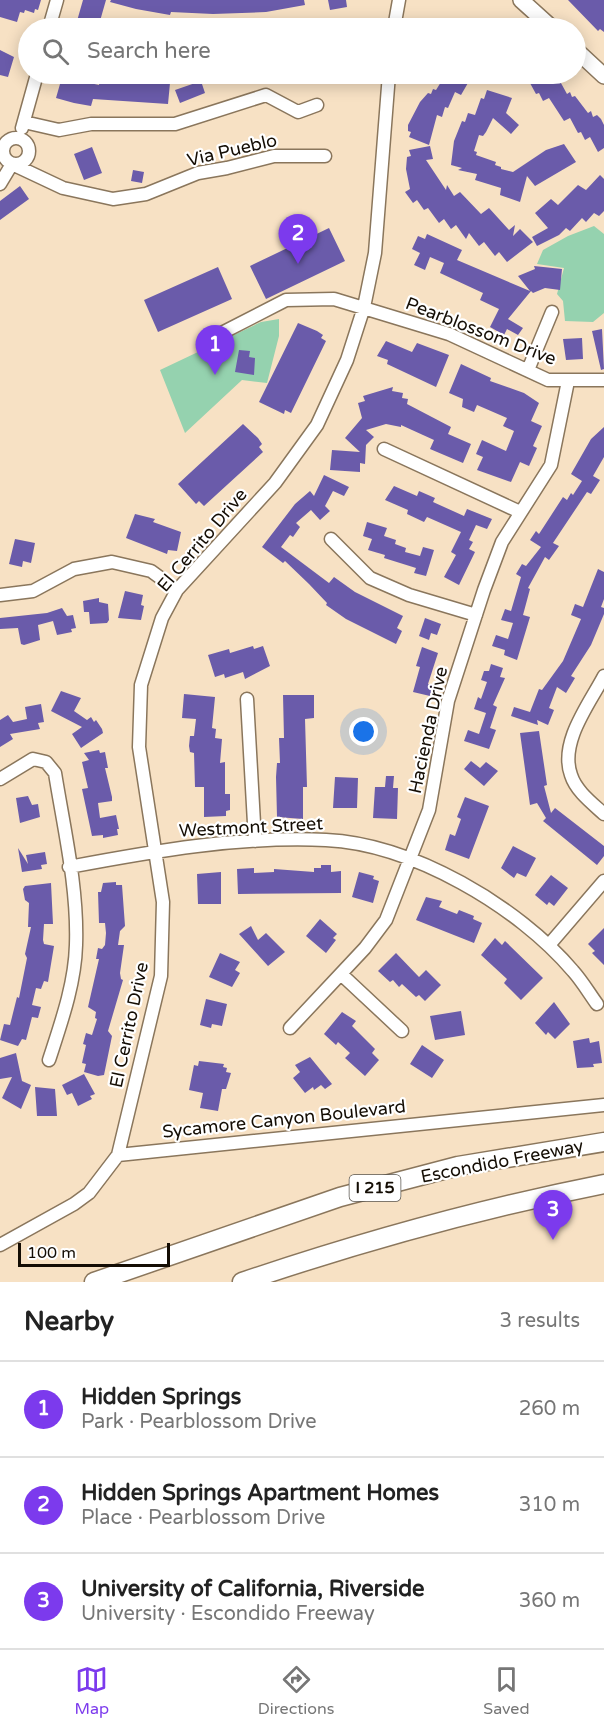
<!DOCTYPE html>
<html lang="en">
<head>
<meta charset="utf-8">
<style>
	body { margin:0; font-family:"Varela Round",sans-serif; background:#f6f6f6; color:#222 }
	.scale { position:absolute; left:18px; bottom:15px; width:152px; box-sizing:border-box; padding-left:6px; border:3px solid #140d04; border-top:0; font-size:16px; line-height:21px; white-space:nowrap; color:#140d04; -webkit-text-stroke:4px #fff; paint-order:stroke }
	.you { position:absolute; left:364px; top:732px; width:21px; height:21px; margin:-15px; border:4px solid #fff; border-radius:50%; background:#1a73e8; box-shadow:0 0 0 9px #1a73e833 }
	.badge { display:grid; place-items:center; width:39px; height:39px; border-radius:50%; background:#7c3aed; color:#fff; font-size:20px; font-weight:700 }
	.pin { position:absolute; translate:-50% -50px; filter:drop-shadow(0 2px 3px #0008) }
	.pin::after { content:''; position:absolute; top:32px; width:21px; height:18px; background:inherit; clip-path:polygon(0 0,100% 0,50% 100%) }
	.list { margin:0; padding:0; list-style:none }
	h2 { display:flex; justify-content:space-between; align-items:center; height:78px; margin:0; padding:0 24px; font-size:26px }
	h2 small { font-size:20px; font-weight:400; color:#767676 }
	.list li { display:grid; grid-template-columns:39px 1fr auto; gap:18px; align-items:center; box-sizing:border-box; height:96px; padding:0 24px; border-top:2px solid #e0e0e0 }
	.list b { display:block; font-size:22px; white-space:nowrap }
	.list p { margin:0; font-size:20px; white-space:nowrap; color:#767676 }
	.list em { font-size:20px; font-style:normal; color:#767676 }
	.icon { flex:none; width:33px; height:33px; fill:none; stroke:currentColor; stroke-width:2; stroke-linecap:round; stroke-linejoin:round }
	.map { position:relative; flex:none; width:604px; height:1282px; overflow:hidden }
	.search { position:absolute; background:#fff; box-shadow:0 3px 15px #0003; left:18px; right:18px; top:18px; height:66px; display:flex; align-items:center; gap:15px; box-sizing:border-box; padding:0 21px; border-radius:33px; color:#767676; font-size:22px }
	.sheet { height:366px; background:#fff }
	nav { display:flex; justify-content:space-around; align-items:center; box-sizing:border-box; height:84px; border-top:2px solid #e0e0e0; background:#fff; font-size:16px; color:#767676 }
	nav a { display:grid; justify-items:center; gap:3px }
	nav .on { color:#7c3aed }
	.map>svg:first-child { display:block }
</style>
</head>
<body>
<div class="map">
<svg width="604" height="1282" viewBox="0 0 604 1282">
	<rect width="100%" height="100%" fill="#f7e1c4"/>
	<path fill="#95d2af" d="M594 226 604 234V313L593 322 565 321 563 301 557 294 564 268 537 264 543 250 568 236Z
		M279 319V336L267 383 242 380 185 433 160 370 261 322Z"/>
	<path fill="#6a5baa" d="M0 0H41L38 10 35 9 34 13 25 10 24 13 20 12 17 22 0 17Z
		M83 0H106L98 28H75Z
		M111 0H304L305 5 266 12 213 14 171 12 170 15 136 9 110 2Z
		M328 0H346L347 7 330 10Z
		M568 0H604V32L600 29 598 31Z
		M0 50 14 57 8 77 0 75Z
		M446 74 472 76 461 95 455 92 448 108 445 107 442 117 437 115 429 145 409 137 411 132 408 131V125L420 102 428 93 431 94 433 89 436 90Z
		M525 74H556L567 94 570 92 572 97 575 96 588 113 591 111 593 117 597 115 601 119 604 125V148L598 152 590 137 585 140 581 132 578 133 570 118 564 121 549 98 543 101 539 93 536 94Z
		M62 77 99 85 100 77 170 83 168 104 93 99 91 106 74 103 56 98Z
		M201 81 205 93 180 103 175 90Z
		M487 90 512 98 506 113 519 125 511 134 493 118 486 132 483 136 479 135 474 151 477 152 476 155 496 162 495 165 501 167V169L513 172 546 150 564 144 576 162 535 186 527 176 520 202 500 195 501 188 475 180 477 174 458 170 462 168 451 165 454 141 462 121 465 122 468 113 475 115 481 98 484 99Z
		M430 146 433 159 426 160 446 190 447 185 454 196 460 192 481 214 489 208 509 230 515 225 513 236 520 229 533 242 507 262 499 252 495 256 484 242 479 246 469 233 466 239 456 225 451 229 444 219 439 223 428 208 424 210 417 200 413 203 405 192 410 189 406 169 407 157 411 156 409 150Z
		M92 147 102 173 84 180 74 154Z
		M133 170 144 172 142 183 131 181Z
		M600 175 604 179V211L599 216 594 213 586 222 582 218 570 231 566 228 559 235 537 246 532 237 548 228 535 213 551 199 558 205 578 185 586 190Z
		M20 186 29 199 0 220V201Z
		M329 228 345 261 266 299 250 266Z
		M427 234 462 250 457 260 530 291 518 276 535 269 534 266 562 269 560 290 545 288 533 293 531 291 508 319 523 328 518 335 507 329 504 335 490 327 499 309 480 300 483 293 440 273 444 263 430 257 425 270 414 265 420 253 412 249 418 236 425 239Z
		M218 267 232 299 158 332 144 300Z
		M298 323 317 331 323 335 321 338 326 341 291 413 285 410 284 414 259 402Z
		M602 329 604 369 601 370 592 331Z
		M582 338 583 359 566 360 563 339Z
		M386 341 412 352 417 343 449 355 436 387 387 364 388 360 377 356Z
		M239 350 250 351 249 357 255 358 254 375 235 372Z
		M461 364 491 378 490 381 524 393 539 403 531 421 542 426 533 446 537 448 529 466 520 462 511 482 477 470 483 457 476 454 482 440 506 451 514 431 503 426 507 418 477 405 474 412 462 407 463 399 449 393Z
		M393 387 392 391 403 393 402 398 408 399 407 404 451 427 448 434 471 444 463 463 430 449 434 440 401 425V427L386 424 366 430 374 437 366 445 365 464 360 463V472L330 470 332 450 360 452 345 438 362 418 358 403 365 401 363 396Z
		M243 424 258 438 262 444 259 447 263 452 204 506 199 501 196 504 178 484Z
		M604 427V457L593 476 600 480 591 494 587 492 553 543 559 546 549 560 545 557 528 588 530 589 523 615 530 617 517 660 504 655 505 650 492 646 496 635 508 639 513 623 501 620 505 609 511 611 521 577 516 574 522 564 526 566 541 547 530 540 536 531 539 534 563 497 567 500 571 493 573 495 582 481 571 474 591 439Z
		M324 475 349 487 344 496 333 491 325 506 330 511 320 520 311 510 296 523 300 527 293 537 290 535 281 547 329 583 334 577 355 592 403 616 397 628 402 631 396 644 346 619 326 605 327 603 309 584 285 561 283 563 262 547 295 504 310 491 314 496Z
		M394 486 417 496 419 491 435 498 433 502 464 516 467 509 492 519 487 529 476 525 469 540 473 542 469 549 475 552 459 585 444 577 456 555 451 552 461 532 427 517 424 522 407 514 408 510 385 500Z
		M135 514 155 519 153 522 181 532 177 551 168 550 167 554 126 538Z
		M367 522 387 528 384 536 396 540 395 544 406 548 405 552 420 556 423 547 434 550 426 576 414 573 416 568 384 558 385 555 368 550 372 539 363 536Z
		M15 539 35 543 31 563 23 561 22 567 9 564Z
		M598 569 604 572V599L601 607 604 608V614L591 645 571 676 575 678 566 693 557 687 549 708 554 710 548 725 537 720 538 725 511 716 514 707 530 712 539 689 542 690 563 661 581 619 571 615 575 604 583 607Z
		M125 591 143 595 141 605 144 606 141 620 118 618Z
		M99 598V602L108 604 109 620 107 623 90 624 89 612H84L83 601Z
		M62 608 67 616 73 615 76 628 71 629 72 632 57 635 53 621 38 625 40 640 24 645 21 644 18 628 0 629V618L47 613Z
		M425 618 441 624 437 635 431 633 429 640 419 636Z
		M253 646 254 649 263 646 270 666 245 679 243 672 225 678 224 674 215 677 208 655 229 649 230 653Z
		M422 647 438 653 428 684 433 685 430 696 413 692 420 667 416 666Z
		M491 664 503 668 500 677 505 678 493 705 497 707 490 728 496 730 489 749 464 741 468 730 479 734 486 713 474 709 478 697 481 699 487 682 481 680 484 671H489Z
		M61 691 81 698 74 711 87 720 91 717 94 722 96 720 102 729 103 733 81 748 72 734 82 727 51 711Z
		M184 694 215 697 212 728 216 729 215 738 222 739 220 763 225 762V794H230V810L226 811V816L204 817V787H195L194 753 190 752 189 746 190 736H194L196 719 182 718Z
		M283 695H314V718L305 719 307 787H303V819L277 817 276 777 277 763H280L279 738H284Z
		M41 704 44 722 38 723 40 729 10 734 13 739 0 747V720L8 715 13 722 27 719 25 707Z
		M539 731 547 785 544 786 551 813 555 808 604 846V856L597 865 543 821 546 818 537 803 530 805 520 733Z
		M99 750 100 753 105 752 108 768H105L112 797V801L98 803 100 818 116 815 119 829H117L118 835 103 838V835L92 836 82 789 88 788 82 762 89 760 84 753Z
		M471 761 480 768 486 762 498 771 484 786 464 769Z
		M386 776H394L393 788H398L397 819 373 818 375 787H385Z
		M335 777 358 778 357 808H333Z
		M28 796 32 805 38 804 40 817 20 823 16 798Z
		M465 797 489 806 469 859 445 850 450 834 455 836 461 819 457 817Z
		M513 846 536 858 526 877 517 873 514 878 501 868Z
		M18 848 28 864 26 855 45 852 47 864 41 865 42 869 22 872Z
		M321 865H331V872L341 871V893L238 894 237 869 254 868V873L274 872V869L314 872V868H321Z
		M221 872V904H198L197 874Z
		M359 872 374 876 373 879 379 881 373 903 352 897Z
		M551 875 568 888 554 906 549 902 547 905 535 895Z
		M116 882V885H122L125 926 120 931 118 945H124L120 973 121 979 123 980 108 1031 112 1036 104 1075 98 1076 84 1072 86 1064 82 1063 86 1045 83 1044 86 1033 92 1035 97 1019 95 1018 96 1012 88 1007 99 959H96L98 948 102 949 105 945 106 933 105 923H99L98 892H101L103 883Z
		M51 883 53 924H44L43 940 44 944 54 946 48 982 44 981 41 989 36 988 32 1005 41 1007 38 1018 32 1017 26 1040 22 1039 18 1046 0 1040 4 1024 10 1025 17 997 19 998 27 958 25 954 31 927H28L29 903 25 900 23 889 25 886Z
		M426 897 442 901 439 907 457 914 459 910 474 916 473 919 482 923 474 943 416 920Z
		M320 919 337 934 333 938 336 940 326 953 306 936Z
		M251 926 258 940 266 933 285 952 268 966 239 934Z
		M604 928V965L592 953 595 951 588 944Z
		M495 938 502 945 505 941 543 978 521 1000 504 983 507 979 481 955Z
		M220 953 240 962 235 970 240 973 232 987 209 977Z
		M396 953 419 977 426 970 441 985 425 1001 419 995 416 997 402 984 399 987 393 980 390 982 378 971Z
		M206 999 227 1004 222 1026 212 1024 211 1028 200 1025Z
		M554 1002 570 1024 555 1039 548 1032 546 1035 535 1023Z
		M461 1011 465 1035 435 1040 430 1016Z
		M342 1012 356 1021 352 1026 375 1049 372 1053 379 1060 365 1076 345 1058 350 1053 338 1042 336 1045 324 1034Z
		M589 1038 590 1043 599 1041 602 1063 593 1064 594 1067 577 1068 573 1041Z
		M422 1045 444 1060 432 1078 410 1064Z
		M16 1053 22 1081 31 1085 21 1109 2 1098 12 1077 0 1079V1058Z
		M310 1057 332 1084 325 1089 321 1085 314 1090 313 1087 305 1093 293 1078 300 1072 295 1065Z
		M199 1061 224 1064 223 1067 227 1068 226 1072 231 1073 226 1089H222L218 1111 200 1108 203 1093 189 1090 194 1065 198 1066Z
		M84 1074 95 1094 90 1096 92 1099 78 1106 72 1093 67 1095 62 1085Z
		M35 1087 55 1089 57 1116H37Z"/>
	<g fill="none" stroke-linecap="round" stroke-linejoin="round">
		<defs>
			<path id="minor" d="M49 28 57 0
				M394 28 399 0
				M24 122 59 130 91 124H175L266 95 298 112 317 105
				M22 128 37 74
				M3 151a13 13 0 1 1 26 0a13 13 0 1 1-26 0Z
				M0 184 12 164 63 188 113 199 146 194 198 173 227 168 274 156H325
				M212 338 286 300 334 299 449 334 548 380H604
				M528 370 552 312
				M384 449 520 512
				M331 539 370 578 409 595 476 615
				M0 595 33 591 74 569 112 562 151 571 177 590
				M604 676C590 703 559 742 571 775 576 791 592 803 604 814
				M247 699 255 841
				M0 779 33 759 46 762 55 773C64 829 78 888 76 945 75 984 61 1023 49 1060
				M69 867C154 851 239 836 326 840 412 844 518 906 573 971 582 981 589 993 597 1004
				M549 945 604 881
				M341 974 402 1031
				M290 1028 365 948 386 920 429 810 448 701 484 590 502 542 551 465 568 381
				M118 1155 604 1105
				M0 1245 74 1204 89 1193 118 1155 161 976 163 902 139 747 141 685 162 618 177 590 275 483 317 425 347 360 364 307 375 253 389 74"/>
			<path id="major" d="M521 0 552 28
				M576 50 604 76"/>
			<path id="highway" d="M94 1282 340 1197 458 1166 604 1142
				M242 1282C363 1241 478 1209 604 1184"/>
		</defs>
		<use href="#minor" stroke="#8a765c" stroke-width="15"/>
		<use href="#major" stroke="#8a765c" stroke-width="18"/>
		<use href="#highway" stroke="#8a765c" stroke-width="21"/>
		<use href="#minor" stroke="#fff" stroke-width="12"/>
		<use href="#major" stroke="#fff" stroke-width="15"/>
		<use href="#highway" stroke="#fff" stroke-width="18"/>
	</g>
	<g text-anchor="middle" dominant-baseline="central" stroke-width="4.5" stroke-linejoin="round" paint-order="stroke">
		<rect fill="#fff" stroke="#5a564f" stroke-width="1.5" x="349.5" y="1175" width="51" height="26" rx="4.5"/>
		<g font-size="16" font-weight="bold" fill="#140d04">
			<text x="375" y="1188">I 215</text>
		</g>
		<g font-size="18" fill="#140d04" stroke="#fff">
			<text transform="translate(232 150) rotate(-13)">Via Pueblo</text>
			<text transform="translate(481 331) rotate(21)">Pearblossom Drive</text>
			<text transform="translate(202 540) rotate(-50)">El Cerrito Drive</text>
			<text transform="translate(428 730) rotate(-78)">Hacienda Drive</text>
			<text transform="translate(251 827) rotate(-3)">Westmont Street</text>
			<text transform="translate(129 1025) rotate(-78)">El Cerrito Drive</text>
			<text transform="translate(284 1119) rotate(-6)">Sycamore Canyon Boulevard</text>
			<text transform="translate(502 1161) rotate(-11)">Escondido Freeway</text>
		</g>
	</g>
</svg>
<div class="scale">100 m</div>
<div class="you"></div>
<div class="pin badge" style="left:215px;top:375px">1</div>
<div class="pin badge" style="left:298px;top:264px">2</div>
<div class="pin badge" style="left:553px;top:1240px">3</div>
<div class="search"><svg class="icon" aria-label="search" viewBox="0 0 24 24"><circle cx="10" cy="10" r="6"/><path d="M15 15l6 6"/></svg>Search here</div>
</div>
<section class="sheet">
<h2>Nearby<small>3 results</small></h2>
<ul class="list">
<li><span class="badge">1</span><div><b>Hidden Springs</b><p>Park · Pearblossom Drive</p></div><em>260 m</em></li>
<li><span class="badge">2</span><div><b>Hidden Springs Apartment Homes</b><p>Place · Pearblossom Drive</p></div><em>310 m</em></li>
<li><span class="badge">3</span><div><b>University of California, Riverside</b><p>University · Escondido Freeway</p></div><em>360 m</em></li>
</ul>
</section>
<nav>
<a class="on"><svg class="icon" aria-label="map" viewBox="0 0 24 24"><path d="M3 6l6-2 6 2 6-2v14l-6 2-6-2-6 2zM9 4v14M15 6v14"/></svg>Map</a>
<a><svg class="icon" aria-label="directions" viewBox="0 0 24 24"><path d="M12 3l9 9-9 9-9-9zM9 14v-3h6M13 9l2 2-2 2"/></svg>Directions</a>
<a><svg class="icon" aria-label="saved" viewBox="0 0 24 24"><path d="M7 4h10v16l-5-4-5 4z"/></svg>Saved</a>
</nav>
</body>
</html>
